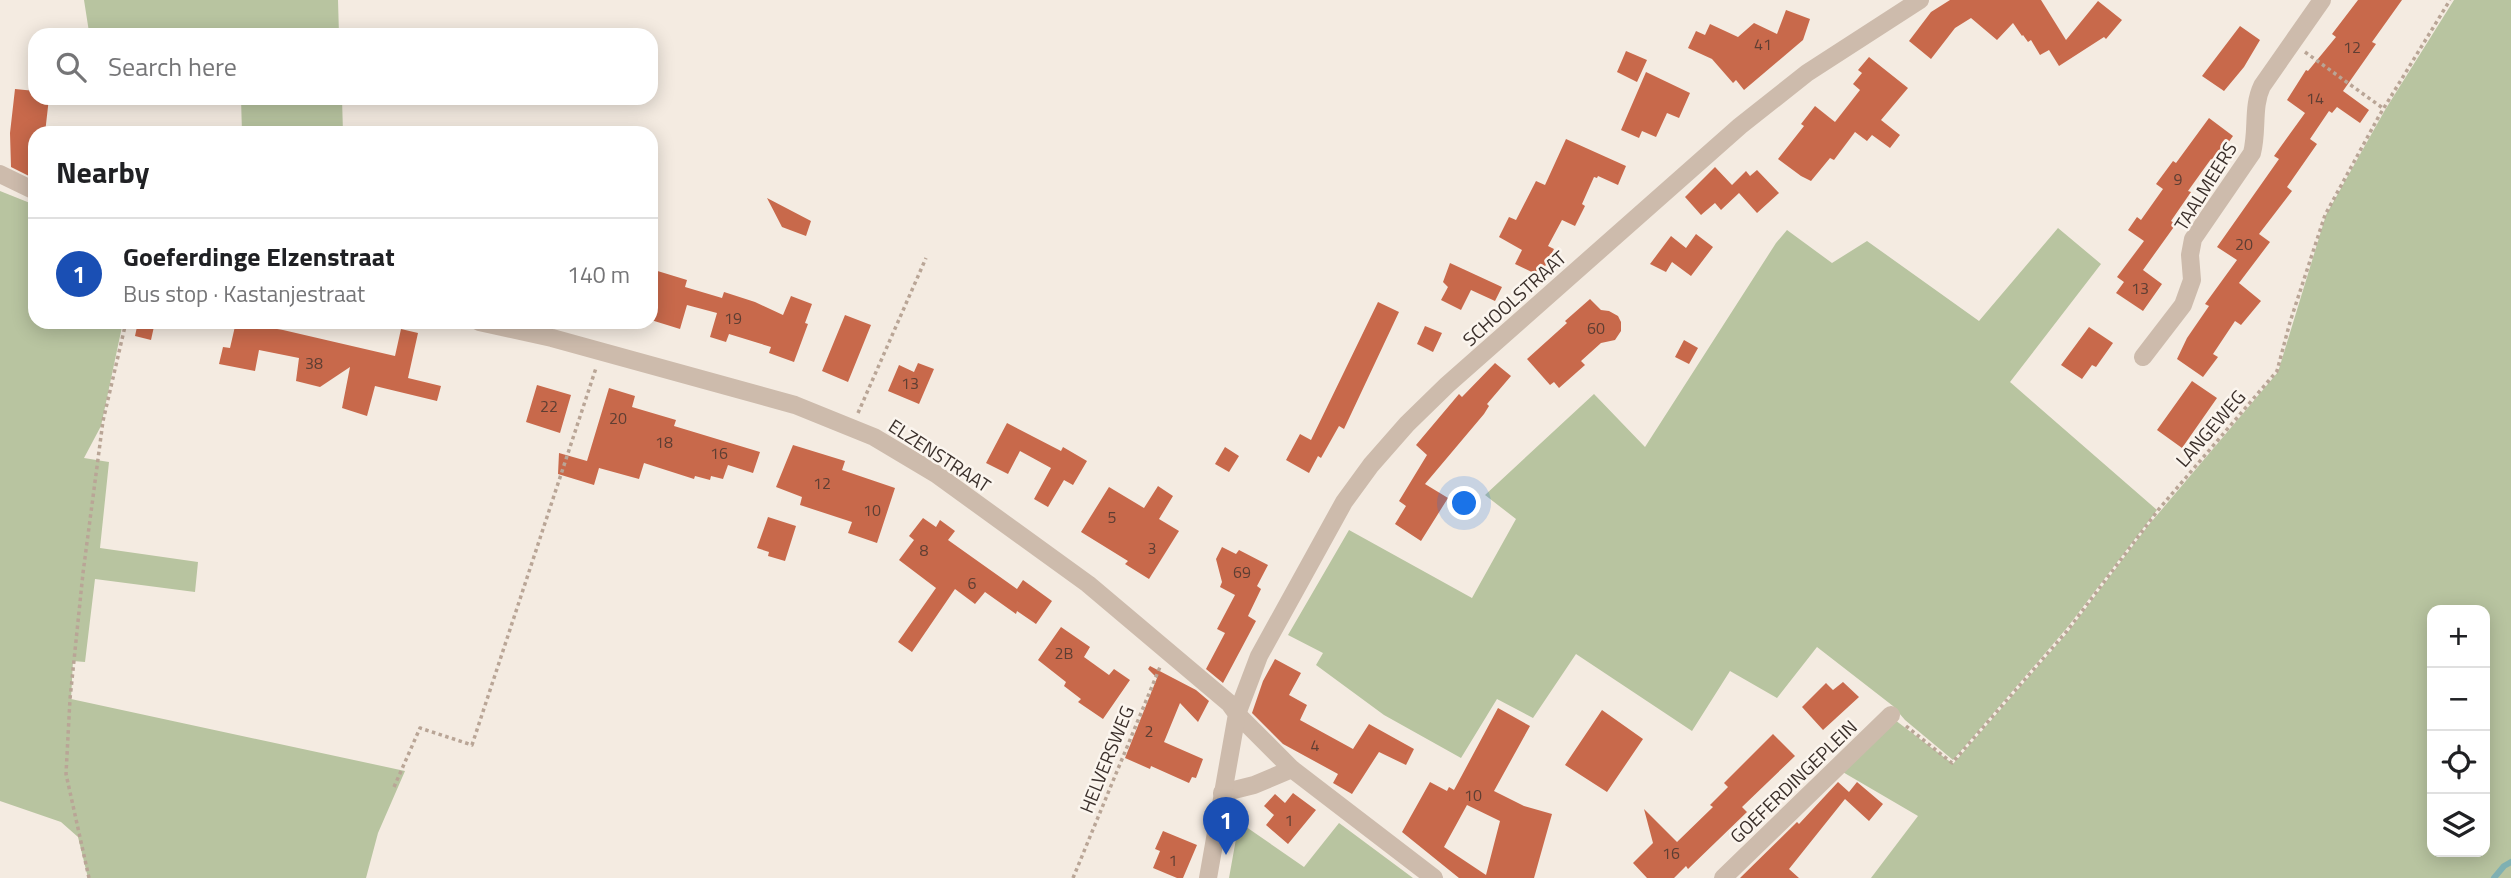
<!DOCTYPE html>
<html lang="en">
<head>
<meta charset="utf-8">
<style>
	body { margin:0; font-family:"Titillium Web",sans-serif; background:#f6f6f6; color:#202124 }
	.controls { position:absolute; right:21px; bottom:21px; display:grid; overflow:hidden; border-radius:14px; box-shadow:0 4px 18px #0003 }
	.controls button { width:63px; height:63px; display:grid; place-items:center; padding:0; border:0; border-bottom:2px solid #e0e0e0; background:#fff; color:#202124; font:35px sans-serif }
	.you { position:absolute; left:1465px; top:504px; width:24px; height:24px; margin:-18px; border:5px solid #fff; border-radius:50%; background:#1a73e8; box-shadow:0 0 0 10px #1a73e833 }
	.badge { display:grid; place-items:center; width:46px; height:46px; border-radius:50%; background:#1f5a5e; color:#fff; font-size:23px; font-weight:700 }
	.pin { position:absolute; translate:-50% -58px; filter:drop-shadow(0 2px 4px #0008) }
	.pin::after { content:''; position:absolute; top:37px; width:24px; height:21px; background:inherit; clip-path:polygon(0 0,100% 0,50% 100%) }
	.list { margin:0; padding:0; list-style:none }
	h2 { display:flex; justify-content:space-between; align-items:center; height:91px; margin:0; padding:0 28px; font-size:30px }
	h2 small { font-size:23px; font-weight:400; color:#757577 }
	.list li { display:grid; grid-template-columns:46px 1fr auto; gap:21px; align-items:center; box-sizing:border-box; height:112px; padding:0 28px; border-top:2px solid #e0e0e0 }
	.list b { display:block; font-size:26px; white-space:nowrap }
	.list p { margin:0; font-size:23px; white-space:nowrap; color:#757577 }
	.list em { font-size:23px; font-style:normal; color:#757577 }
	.icon { flex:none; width:38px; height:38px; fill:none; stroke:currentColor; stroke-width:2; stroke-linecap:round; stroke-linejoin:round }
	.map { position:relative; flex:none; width:2511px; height:878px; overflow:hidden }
	.search { position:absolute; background:#fff; box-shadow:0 4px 18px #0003; left:28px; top:28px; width:630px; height:77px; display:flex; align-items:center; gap:18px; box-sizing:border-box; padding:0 24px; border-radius:21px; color:#757577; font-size:26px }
	.panel { position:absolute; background:#fff; box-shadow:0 4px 18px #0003; left:28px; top:126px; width:630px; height:203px; border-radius:21px }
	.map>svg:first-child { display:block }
</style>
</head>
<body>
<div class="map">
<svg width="2511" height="878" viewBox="0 0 2511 878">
	<rect width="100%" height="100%" fill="#f4ebe1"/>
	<path fill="#b8c4a0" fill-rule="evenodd" d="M84 0H338L339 35H102L89 32Z
		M2454 0H2511V878H1871L1918 816 1841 771 1895 720 1953 764 2068 632 2147 527 2278 372 2326 215 2385 110ZM2432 610H2485V852H2432Z
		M241 98H342L343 133H242Z
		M0 191 35 205V322H123L101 426 84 458 109 462 100 548 198 562 195 592 95 579 85 662 73 661 71 699 405 771 378 833 366 878H88L78 837 61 822 0 801Z
		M2058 228 2101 264 2010 382 2157 510 2066 629 1953 760 1905 720 1893 706 1817 647 1777 698 1730 671 1692 731 1576 654 1533 718 1497 699 1461 758 1384 715 1316 665 1323 653 1288 635 1349 530 1472 598 1516 519 1485 495 1594 394 1645 447 1776 243 1787 230 1832 263 1867 241 1979 321Z
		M1239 822 1304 867 1339 823 1413 878H1229Z"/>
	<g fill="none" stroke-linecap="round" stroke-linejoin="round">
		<path stroke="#7fb0b2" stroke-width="6" d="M2494 878 2504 866 2511 862"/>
	</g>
	<path fill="#c8694b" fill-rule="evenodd" d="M1950 0H2041L2066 40 2098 1 2122 20 2106 39 2104 37 2059 66 2049 50 2040 55 2031 40 2028 42 2023 35 2022 36 2013 23 1997 40 1971 18 1955 28 1931 59 1909 41 1931 12Z
		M2358 0H2402L2372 42 2376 44 2343 91 2369 110 2360 123 2337 107 2332 113 2329 111 2310 139 2317 144 2287 187 2292 191 2259 234 2270 242 2239 283 2261 301 2241 325 2235 321 2213 354 2218 357 2203 377 2177 359 2187 338 2209 306 2205 304 2237 260 2217 247 2279 159 2274 156 2305 113 2287 100 2306 70 2308 71 2336 37 2332 34Z
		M1786 10 1810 19 1803 40 1744 90 1736 80 1733 83 1712 59 1688 48 1696 31 1705 35 1710 24 1738 37 1754 23 1777 34Z
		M2240 26 2260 40 2244 67 2224 91 2202 76Z
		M1626 51 1647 60 1637 82 1617 72Z
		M1869 57 1908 88 1881 120 1900 135 1890 148 1872 135 1867 141 1855 132 1834 160 1830 158 1811 181 1801 176 1778 159 1804 126 1801 124 1815 106 1835 122 1860 90 1853 84 1862 73 1858 70Z
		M1646 72 1690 93 1679 118 1667 113 1656 137 1642 131 1639 138 1621 130Z
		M15 89 35 91V98H49L45 133H35L33 178 11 167 10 133Z
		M2209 118 2233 136 2215 161 2211 159 2188 191 2191 192 2171 221 2176 224 2143 270 2162 284 2143 311 2116 293 2124 282 2117 277 2144 241 2128 230 2137 217 2141 220 2163 189 2156 184 2173 161 2176 163Z
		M1566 139 1626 166 1618 185 1598 176 1597 178 1594 177 1582 204 1585 206 1575 226 1562 220 1548 246 1554 249 1540 276 1515 264 1522 250 1499 237 1509 217 1516 220 1536 181 1545 185Z
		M1715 167 1732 185 1746 171 1750 176 1757 170 1779 193 1757 213 1739 193 1721 210 1715 203 1701 215 1685 197Z
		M767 198 811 221 806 236 782 227Z
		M1696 234 1713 247 1691 276 1672 262 1666 272 1650 264 1671 236 1686 248Z
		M1450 263 1502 287 1495 301 1471 290 1461 310 1441 300 1448 287 1443 282Z
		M651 269 687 280 685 287 722 298 724 292 755 302 783 315 791 296 812 304 805 323 808 324 794 362 769 353 771 347 729 334 726 342 710 337 717 313 687 305 680 329 651 320Z
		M1590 299 1601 310 1609 311 1618 316 1621 322V331L1615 340 1601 343 1581 361 1585 365 1559 388 1554 382 1550 385 1527 359 1567 323 1565 321Z
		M1378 302 1399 312 1344 429 1339 426 1321 458 1318 456 1309 473 1286 460 1300 434 1311 440Z
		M845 315 871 325 848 382 822 371Z
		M138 322H155L151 340 135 336Z
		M236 322 283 330 395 356 401 329 418 333 408 378 441 386 437 401 375 386 367 416 342 408 350 367 320 387 296 381 299 358 259 350 255 371 219 364 223 347 230 348Z
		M1425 326 1442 333 1433 352 1417 344Z
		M2089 327 2113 343 2096 367 2092 365 2082 379 2061 365Z
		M1684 340 1698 348 1689 364 1675 357Z
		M918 363 934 369 919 404 888 391 899 365 914 372Z
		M1495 363 1511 376 1487 404 1489 406 1484 414 1425 484 1448 498 1421 541 1395 524 1406 506 1399 501 1427 455 1416 445 1459 394 1462 397Z
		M2192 381 2217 398 2182 448 2157 430Z
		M537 385 571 395 560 433 526 422Z
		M609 388 635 396 632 407 676 420 674 426 760 452 753 473 728 465 723 479 711 476 710 480 695 476 694 479 644 463 639 479 599 468 594 485 558 474 559 453 587 461Z
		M1007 423 1061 451 1063 447 1087 461 1073 485 1064 480 1048 507 1034 499 1051 468 1020 451 1008 474 986 463Z
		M793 445 845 461 842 470 895 488 877 543 848 533 852 522 800 505 802 497 776 487Z
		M1225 447 1239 456 1229 472 1215 464Z
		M1158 486 1173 496 1159 519 1179 531 1149 579 1125 564 1128 561 1081 532 1109 487 1144 508Z
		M768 517 796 526 785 561 768 556 769 552 757 548Z
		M923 518 936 527 940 520 955 531 948 540 1017 589 1023 580 1052 601 1036 624 1017 611 1016 614 985 592 975 604 955 589 912 652 898 642 936 588 899 560 914 540 909 536Z
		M1222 547 1236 554 1239 550 1268 565 1257 586 1261 589 1248 616 1256 621 1223 683 1206 669 1225 633 1217 629 1235 595 1220 587 1222 582 1216 559Z
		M1061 627 1090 647 1084 657 1109 675 1114 669 1130 680 1103 719 1078 702 1081 699 1064 686 1066 682 1038 660Z
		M1275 659 1301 673 1289 695 1307 705 1300 720 1353 749 1369 724 1414 749 1406 765 1379 752 1352 794 1333 783 1338 774 1283 744 1252 713 1263 681Z
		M1150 666 1196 690 1209 701 1198 722 1180 703 1164 742 1203 759 1196 778 1192 777 1189 783 1151 766 1150 769 1125 758 1157 678 1148 669Z
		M1843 682 1859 697 1823 730 1802 707 1826 683 1833 690Z
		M1498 708 1530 726 1494 791 1524 806 1552 814 1534 878H1459L1402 832 1430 782 1447 791 1449 787 1454 790ZM1467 805 1500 821 1486 875 1444 847Z
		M1602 710 1643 739 1607 792 1565 765Z
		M1773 734 1795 756 1742 807 1747 812 1688 869 1686 866 1674 878H1647L1633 863 1653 843 1644 809 1677 842 1713 807 1710 805 1728 787 1724 783Z
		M1838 782 1849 792 1857 782 1883 804 1869 821 1845 799 1789 869 1799 878H1740L1797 822 1799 824Z
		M1293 793 1316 810 1288 844 1266 825 1274 815 1264 806 1275 794 1285 803Z
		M1163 831 1197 845 1183 878H1177L1153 868 1160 851 1155 849Z"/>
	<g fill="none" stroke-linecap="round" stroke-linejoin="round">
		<path stroke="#b9a596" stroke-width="3.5" stroke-dasharray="3.5 3.5" stroke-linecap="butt" d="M2305 52 2384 109
			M858 413 926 258
			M1906 726 1952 763 2067 631 2159 509 2277 371 2290 322 2325 215 2379 116 2450 0
			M394 787 420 728 472 745 596 368
			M89 878 66 774 70 699 83 573 103 421 126 322
			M1073 878 1160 667"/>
		<path stroke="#cdbbac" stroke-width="18" d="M2143 357 2183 305 2192 280 2190 255 2193 239 2252 153C2258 130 2252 107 2262 86L2322 0
			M1237 714 1292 769 1434 878
			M1222 793 1254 785 1292 769
			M1723 878 1891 715"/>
		<path stroke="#cdbbac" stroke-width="18" d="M0 174 35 191
			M479 322 552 338 795 405 874 437 936 474 1088 584 1229 703 1237 714
			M1208 878 1237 714 1259 656 1344 502 1371 465 1407 424 1447 385 1740 126 1807 73 1920 0"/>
	</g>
	<g text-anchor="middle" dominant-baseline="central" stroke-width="5" stroke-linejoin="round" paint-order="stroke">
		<g font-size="16" fill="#5e3e33">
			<text x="1763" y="44">41</text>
			<text x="2352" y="47">12</text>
			<text x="2315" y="98">14</text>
			<text x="2178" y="179">9</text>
			<text x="2244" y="244">20</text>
			<text x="2140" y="288">13</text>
			<text x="733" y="318">19</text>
			<text x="1596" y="328">60</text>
			<text x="314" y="363">38</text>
			<text x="910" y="383">13</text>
			<text x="549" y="406">22</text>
			<text x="618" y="418">20</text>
			<text x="664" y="442">18</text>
			<text x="719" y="453">16</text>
			<text x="822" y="483">12</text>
			<text x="872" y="510">10</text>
			<text x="1112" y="517">5</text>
			<text x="1152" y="548">3</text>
			<text x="924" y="550">8</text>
			<text x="1242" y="572">69</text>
			<text x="972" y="583">6</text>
			<text x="1064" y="653">2B</text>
			<text x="1149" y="731">2</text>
			<text x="1315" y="745">4</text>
			<text x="1473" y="795">10</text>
			<text x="1289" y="820">1</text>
			<text x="1671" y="853">16</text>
			<text x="1173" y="860">1</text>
		</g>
		<g font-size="19" fill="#3b302b" stroke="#fbf5ee">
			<text transform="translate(2205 186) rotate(-58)">TAALMEERS</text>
			<text transform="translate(1514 298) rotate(-42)">SCHOOLSTRAAT</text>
			<text transform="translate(2210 428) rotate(-49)">LANGEWEG</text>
			<text transform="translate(940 455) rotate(33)">ELZENSTRAAT</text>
			<text transform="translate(1106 759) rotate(-68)">HELVERSWEG</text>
			<text transform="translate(1793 781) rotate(-44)">GOEFERDINGEPLEIN</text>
		</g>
	</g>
</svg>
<div class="controls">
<button>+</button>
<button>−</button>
<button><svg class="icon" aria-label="locate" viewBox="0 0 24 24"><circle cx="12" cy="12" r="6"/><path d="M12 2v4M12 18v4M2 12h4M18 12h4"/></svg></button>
<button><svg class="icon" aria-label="layers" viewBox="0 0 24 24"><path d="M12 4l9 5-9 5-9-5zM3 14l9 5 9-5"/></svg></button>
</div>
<div class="you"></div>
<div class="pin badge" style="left:1226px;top:855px;background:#1a4fb4">1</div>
<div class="search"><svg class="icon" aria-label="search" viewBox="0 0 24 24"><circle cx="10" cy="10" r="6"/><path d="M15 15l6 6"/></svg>Search here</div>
<section class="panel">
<h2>Nearby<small></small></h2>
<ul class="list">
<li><span class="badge" style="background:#1a4fb4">1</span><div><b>Goeferdinge Elzenstraat</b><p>Bus stop · Kastanjestraat</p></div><em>140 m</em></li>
</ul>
</section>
</div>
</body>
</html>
